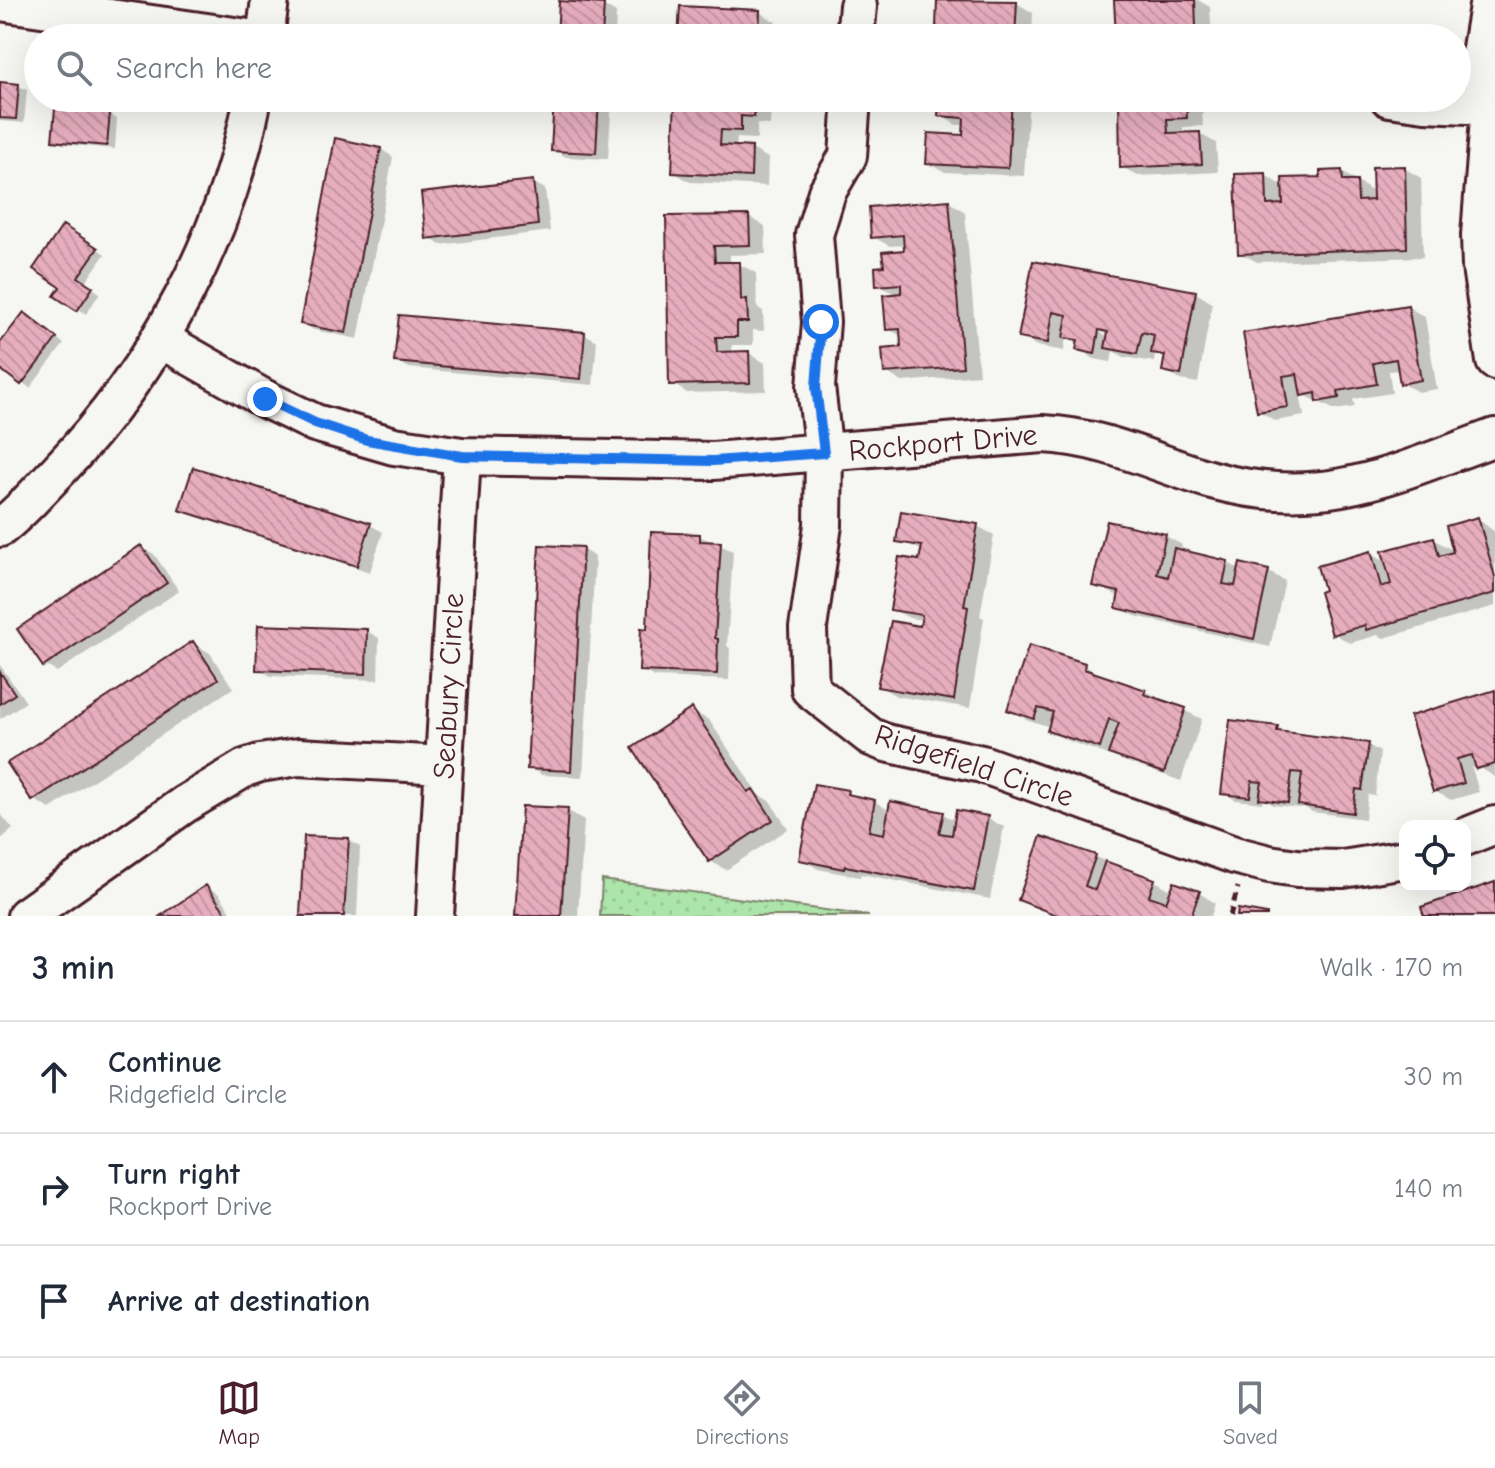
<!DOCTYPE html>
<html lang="en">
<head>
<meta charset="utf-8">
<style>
	body { margin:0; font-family:"Comic Neue",sans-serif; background:#f6f6f7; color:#1f2937 }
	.controls { position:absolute; right:24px; bottom:24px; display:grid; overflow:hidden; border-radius:16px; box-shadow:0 8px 32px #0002 }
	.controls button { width:72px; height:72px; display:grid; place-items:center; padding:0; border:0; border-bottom:2px solid #e0e1e3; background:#fff; color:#1f2937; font:40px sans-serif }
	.stop { position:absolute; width:24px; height:24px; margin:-18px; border:6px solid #1a73e8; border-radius:50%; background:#fff }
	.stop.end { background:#1a73e8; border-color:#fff; box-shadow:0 2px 8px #0008 }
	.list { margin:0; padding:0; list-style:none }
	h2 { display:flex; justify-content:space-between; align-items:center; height:104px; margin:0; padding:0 32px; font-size:34px }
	h2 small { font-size:26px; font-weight:400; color:#747a83 }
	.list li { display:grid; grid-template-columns:52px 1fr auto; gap:24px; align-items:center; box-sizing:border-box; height:112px; padding:0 32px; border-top:2px solid #e0e1e3 }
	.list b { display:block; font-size:30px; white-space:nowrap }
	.list p { margin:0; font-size:26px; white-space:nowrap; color:#747a83 }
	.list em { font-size:26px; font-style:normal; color:#747a83 }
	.icon { flex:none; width:44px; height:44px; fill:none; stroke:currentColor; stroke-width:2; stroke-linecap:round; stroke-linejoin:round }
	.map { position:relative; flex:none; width:1495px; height:916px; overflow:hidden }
	.search { position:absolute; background:#fff; box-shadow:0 8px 32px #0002; left:24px; right:24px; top:24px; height:88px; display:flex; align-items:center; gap:20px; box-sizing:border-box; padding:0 28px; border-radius:44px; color:#747a83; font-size:30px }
	.sheet { height:440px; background:#fff }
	nav { display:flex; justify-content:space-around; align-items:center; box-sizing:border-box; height:112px; border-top:2px solid #e0e1e3; background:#fff; font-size:22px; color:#747a83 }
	nav a { display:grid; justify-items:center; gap:4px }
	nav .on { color:#4a1f2b }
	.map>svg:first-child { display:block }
</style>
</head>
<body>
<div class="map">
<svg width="1495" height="916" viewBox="0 0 1495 916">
	<defs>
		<pattern id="park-dots" width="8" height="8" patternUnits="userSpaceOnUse" patternTransform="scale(2)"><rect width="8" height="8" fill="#ace5aa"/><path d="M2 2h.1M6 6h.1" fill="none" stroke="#96c492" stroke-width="1.8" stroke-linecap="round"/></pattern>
		<pattern id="building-back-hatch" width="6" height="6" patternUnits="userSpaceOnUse" patternTransform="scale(2)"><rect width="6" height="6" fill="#e6adbf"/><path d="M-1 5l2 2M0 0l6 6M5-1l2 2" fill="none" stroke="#c794a4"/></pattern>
	</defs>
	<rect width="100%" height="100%" fill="#f6f6f2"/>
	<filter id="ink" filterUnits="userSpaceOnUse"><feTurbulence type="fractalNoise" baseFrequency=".0125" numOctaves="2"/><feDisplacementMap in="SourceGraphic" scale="16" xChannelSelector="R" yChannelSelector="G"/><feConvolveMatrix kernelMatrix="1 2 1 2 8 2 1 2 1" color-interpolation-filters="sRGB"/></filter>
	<g filter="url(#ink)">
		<path fill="url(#park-dots)" stroke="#7b826a" stroke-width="2" d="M602 880 869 916H600Z"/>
		<path fill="#0003" fill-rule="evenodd" d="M939 0 1017 3 1033 13 1032 38 954 37 938 27Z
			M1149 0H1198L1210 7 1212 36 1117 38Z
			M604 6 616 13 615 38H559Z
			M759 12 776 22 775 38H680Z
			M0 84 18 86 27 90 24 123 0 121Z
			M58 98H92L91 113 109 114 117 119 115 149 62 144 54 140Z
			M556 98H612L608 159 566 157 553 149Z
			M677 98H767L766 103 771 106 770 125 757 124V139L737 138 736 148 752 149 768 158 767 186 690 182 674 172Z
			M941 98H1029L1024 176 945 172 928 163 965 137V125H956L940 115Z
			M1119 98H1213L1214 111 1202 112 1203 126 1183 127V134H1200L1216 143 1218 172 1138 176 1122 167Z
			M381 149 393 157 358 339 314 330 302 323Z
			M1404 168 1421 178 1423 257 1257 262 1240 253 1265 175 1284 186 1342 172 1375 193Z
			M532 182 545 189 550 231 440 245 428 237Z
			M949 202 965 212 979 375 902 382 886 372 903 349V337L888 329 897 295 878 285 886 268 906 252V245L890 246 873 237Z
			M749 217 765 226 766 254 730 255V264H739L756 273 757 307 763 311 764 331 753 330V345H732V354L749 353 765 363 766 391 687 393 671 383 668 218Z
			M72 232 105 254 85 283 100 293 86 314 57 295 63 287Z
			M1034 264 1196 293 1212 303 1198 383 1180 380 1164 370 1166 359 1155 353 1154 362 1124 357 1113 351 1111 362 1094 359 1078 349 1079 345 1066 337 1064 351 1037 346 1021 337ZM1092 323 1110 334V338L1090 327Z
			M1408 307 1425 317 1437 389 1418 392 1402 383 1399 370 1389 371 1392 393 1353 399 1355 407 1335 410 1300 393 1304 416 1275 421 1259 411 1246 334Z
			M33 319 64 344 30 388 0 367V346Z
			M585 334 597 341 593 385 409 368 397 361Z
			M182 509 370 525 383 532 370 572 194 516Z
			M1478 519 1495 532V606L1384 638 1378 635 1350 643 1333 633 1370 553 1387 563 1433 539 1454 551Z
			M1109 523 1166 536 1182 545 1181 552 1228 563 1241 570 1242 566 1269 572 1285 581 1270 647 1135 616 1118 607 1120 597 1095 585Z
			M977 526 994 535 980 616 984 618 970 708 896 696 879 686 922 628 923 620 909 618 892 609 921 562 923 551 899 540Z
			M699 536 733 551 727 646 730 648 729 680 654 677 641 670 649 631Z
			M141 547 154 554 179 591 57 672 44 665Z
			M582 549 595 557 583 777 542 775 529 768Z
			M367 631 379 638 378 680 271 676 258 669Z
			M193 643 210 653 233 688 50 809 33 799Z
			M0 665 26 702 0 719Z
			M1084 665 1100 676 1145 691 1202 719 1181 781 1066 740 1049 730 1050 727 1026 719 1009 710Z
			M1495 692V777L1477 766 1472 768 1479 792 1451 800 1434 791Z
			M692 711 709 720 759 795 770 801 788 829 726 870 710 861Z
			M1277 728 1289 735 1368 745 1380 752 1375 796 1368 795 1365 819 1312 812 1301 805 1300 808 1274 805 1263 799 1262 803 1236 800 1223 793Z
			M847 792 858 798 874 801 890 811 943 814 956 821 987 818 1004 827 990 899 861 874 860 877 818 869 802 859Z
			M567 810 584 820 578 916H517Z
			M0 813 13 829 0 840Z
			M348 840 360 847 357 916H302Z
			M1095 857 1155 881 1173 891 1199 893 1215 903 1211 916H1057L1020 899Z
			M206 887 219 894 234 916H163Z"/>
		<path fill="url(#building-back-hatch)" stroke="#4a1f2b" stroke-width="2" d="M937 0 1017 1 1015 38H969V30L936 28Z
			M1114 0H1195L1196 27 1163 29V38H1116Z
			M559 1 604 4 602 38H557Z
			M680 6 760 10 759 38H678Z
			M0 82 19 84 16 119 0 118Z
			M56 98H84L83 110 110 112 107 146 52 141Z
			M554 98H599L596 153 551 151Z
			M675 98H755L754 117 741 116V131L721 130 720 145 752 147 751 177 672 173Z
			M939 98H1012L1008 168 926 164 928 133 963 135 964 118 938 116Z
			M1119 98H1198V103L1186 104 1187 118 1167 119 1168 133 1200 132 1202 164 1120 168Z
			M335 138 381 148 346 333 300 324Z
			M1405 166 1407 248 1238 254 1235 174 1266 173 1267 205 1283 204 1282 178 1320 177V171L1342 170 1343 181H1357L1358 201 1373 200 1372 167Z
			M533 180 538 225 426 239 421 193Z
			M949 200 963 367 884 373 882 349 901 347 900 329 886 330 883 295 901 293V284L876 286 875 267 884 266 882 252 904 250 903 235 871 238 869 207Z
			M749 215 750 245 714 246 715 262H740L741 300 747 299 748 322H737V337H716L717 352 749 351 750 383 669 385 666 216Z
			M63 225 98 248 78 277 93 287 77 311 54 296 60 287 33 269Z
			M1033 261 1196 291 1181 375 1162 371 1165 355 1151 353 1154 335 1142 332 1137 354 1105 348 1108 332 1099 330 1095 354 1076 350 1078 340 1063 338 1067 315 1053 312 1048 343 1018 338Z
			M1408 305 1421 380 1400 384 1396 359 1373 363 1377 384 1338 391 1339 398 1317 402 1316 393 1301 396 1297 374 1283 376 1288 407 1257 412 1243 333Z
			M24 312 57 338 21 385 0 369V343Z
			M399 315 585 332 581 379 394 362Z
			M193 467 371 523 357 566 179 510Z
			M901 511 978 524 964 606 968 607 954 700 877 687 891 621 920 626 922 615 890 610 899 557 919 560 922 546 896 542Z
			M1478 517 1495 577V593L1366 630 1365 625 1332 635 1319 592 1324 590 1317 566 1371 551 1381 587 1391 584 1382 551 1434 537 1439 556 1453 552 1446 526Z
			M1107 521 1166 534 1157 574 1168 577 1174 548 1228 561 1223 584 1235 586 1240 563 1269 570 1254 639 1116 608 1119 592 1092 586Z
			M651 532 700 534V541L721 542 715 638 718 639 717 674 639 671 641 628 647 629Z
			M141 545 167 583 43 667 17 629Z
			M539 545 583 547 571 771 527 769Z
			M258 625 367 629 366 674 256 670Z
			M193 641 218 679 32 801 7 763Z
			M1029 645 1085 663 1084 669 1146 690 1144 694 1186 708 1164 773 1108 754 1119 723 1109 719 1100 748 1047 731 1053 712 1038 708 1034 719 1007 710Z
			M0 672 15 694 0 704Z
			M1495 690V764L1476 769 1472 755 1457 759 1464 783 1433 792 1410 716Z
			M692 708 748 792 753 789 773 820 709 862 632 748Z
			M1230 720 1278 726 1277 731 1369 743 1362 790 1356 789 1353 813 1298 805 1302 773 1292 772 1288 803 1259 799 1262 782 1252 781 1250 797 1221 794Z
			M814 784 848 790 847 794 875 800 869 831 884 834 890 801 944 812 939 833 952 835 956 810 988 816 974 891 845 866 844 869 799 860Z
			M522 806 568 808 561 916H515Z
			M304 836 349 838 344 916H300Z
			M1041 836 1096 855 1085 886 1095 890 1105 861 1155 879 1149 896 1166 902 1174 882 1200 891 1191 916H1059L1018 900Z
			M1495 882V916H1424L1421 907Z
			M206 885 228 916H160Z
			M1238 909 1267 914V916H1237Z"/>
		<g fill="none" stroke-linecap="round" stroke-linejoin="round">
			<defs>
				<path id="minor" d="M1489 0 1478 66 1490 106 1480 235 1481 267 1495 361
					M0 2 248 38
					M265 38 270 0
					M855 38 858 6
					M852 98 848 156 827 192 814 235 821 322 816 387 824 453 823 525 808 628 810 689 871 737 886 743 982 764 1234 855 1269 864 1297 868 1343 869 1405 859
					M1389 98 1425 103 1490 106
					M160 339 265 399 315 423 394 446 462 456 713 461 1043 434C1106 437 1154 463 1212 480 1323 511 1393 474 1495 437
					M0 528C21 512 38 492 57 472 156 368 226 239 253 98
					M1465 837 1495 825
					M26 916 185 804 245 768 260 763 298 757 444 765
					M435 916 462 456"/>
			</defs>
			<use href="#minor" stroke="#4a1f2b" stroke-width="42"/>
			<path stroke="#4a1f2b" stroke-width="5" stroke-dasharray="8 6" stroke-linecap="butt" d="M1230 916 1238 887"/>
			<use href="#minor" stroke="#f6f6f2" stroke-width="36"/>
		</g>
	</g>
	<g fill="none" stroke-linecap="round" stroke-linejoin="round" filter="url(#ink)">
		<path stroke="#1a73e8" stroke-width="10" d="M265 399 315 423 367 440 462 456 713 461 824 453 816 387 821 322"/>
	</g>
	<g text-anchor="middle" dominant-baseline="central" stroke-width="6" stroke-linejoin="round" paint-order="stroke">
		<g font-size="30" fill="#4a1f2b" stroke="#f6f6f2">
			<text transform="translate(943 443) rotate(-5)">Rockport Drive</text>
			<text transform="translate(449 686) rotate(-87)">Seabury Circle</text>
			<text transform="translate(974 766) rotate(18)">Ridgefield Circle</text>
		</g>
	</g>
</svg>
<div class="controls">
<button><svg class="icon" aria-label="locate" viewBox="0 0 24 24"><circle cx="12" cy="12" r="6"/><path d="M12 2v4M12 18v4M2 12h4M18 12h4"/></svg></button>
</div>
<div class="stop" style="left:821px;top:322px"></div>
<div class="stop end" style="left:265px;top:399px"></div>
<div class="search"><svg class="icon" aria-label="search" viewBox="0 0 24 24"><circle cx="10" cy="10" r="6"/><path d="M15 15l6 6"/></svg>Search here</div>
</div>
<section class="sheet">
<h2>3 min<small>Walk · 170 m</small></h2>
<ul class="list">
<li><svg class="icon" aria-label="ahead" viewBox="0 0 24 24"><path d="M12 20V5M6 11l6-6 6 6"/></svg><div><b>Continue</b><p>Ridgefield Circle</p></div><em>30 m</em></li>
<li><svg class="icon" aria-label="right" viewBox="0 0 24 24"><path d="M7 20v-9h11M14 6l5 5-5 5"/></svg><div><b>Turn right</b><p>Rockport Drive</p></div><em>140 m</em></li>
<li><svg class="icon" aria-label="arrive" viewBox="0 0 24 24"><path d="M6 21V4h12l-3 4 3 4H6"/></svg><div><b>Arrive at destination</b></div></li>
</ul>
</section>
<nav>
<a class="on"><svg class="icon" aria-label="map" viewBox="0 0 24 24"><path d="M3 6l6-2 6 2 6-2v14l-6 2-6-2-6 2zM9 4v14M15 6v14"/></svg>Map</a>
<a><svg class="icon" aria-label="directions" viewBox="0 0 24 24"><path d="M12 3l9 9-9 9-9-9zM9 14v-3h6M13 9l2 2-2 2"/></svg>Directions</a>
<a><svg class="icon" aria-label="saved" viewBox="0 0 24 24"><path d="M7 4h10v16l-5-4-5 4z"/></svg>Saved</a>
</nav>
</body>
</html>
